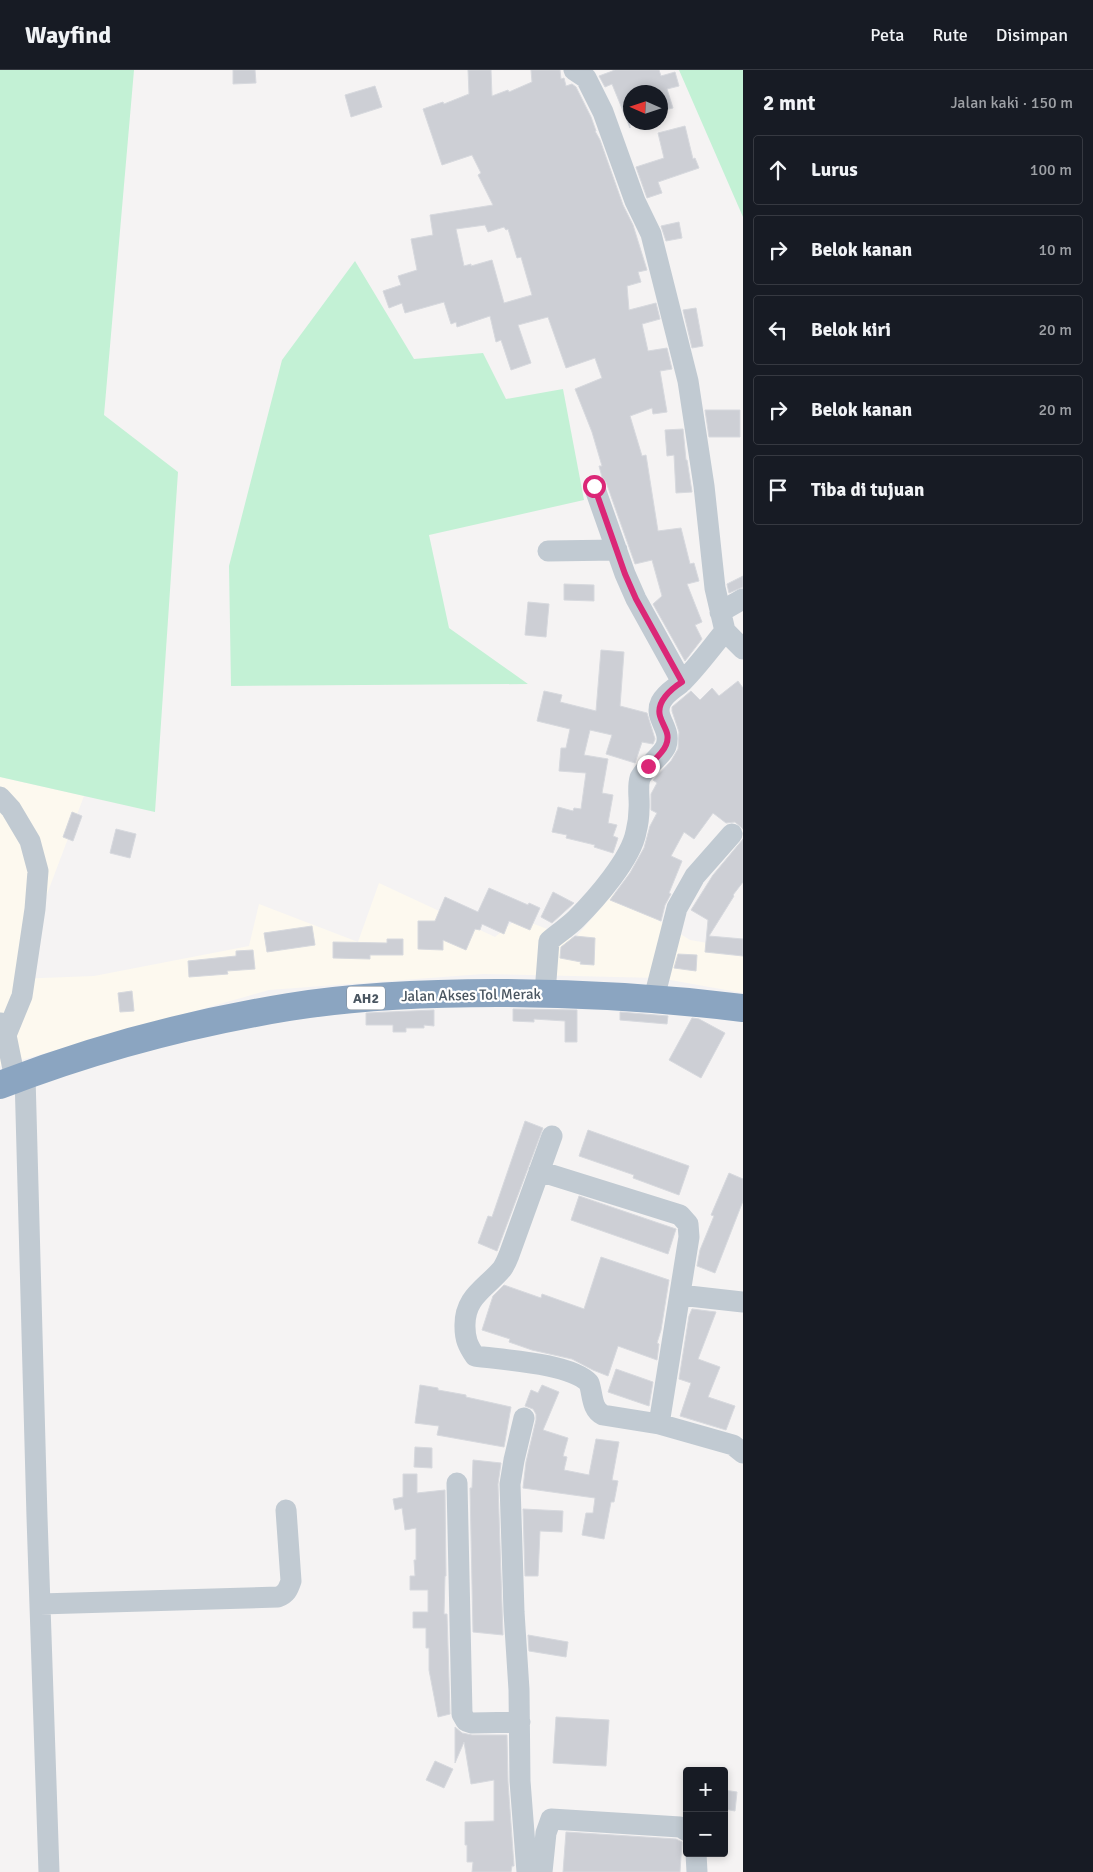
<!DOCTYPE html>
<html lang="id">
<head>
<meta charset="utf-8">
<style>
	body { margin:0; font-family:Signika,sans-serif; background:#242831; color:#f1f3f6 }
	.controls { position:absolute; right:15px; bottom:15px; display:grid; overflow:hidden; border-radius:5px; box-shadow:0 2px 8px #0003 }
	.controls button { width:45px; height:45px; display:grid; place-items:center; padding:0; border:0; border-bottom:1px solid #363941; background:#171b24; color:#f1f3f6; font:25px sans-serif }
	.compass { position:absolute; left:623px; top:15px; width:45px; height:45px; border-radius:50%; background:#171b24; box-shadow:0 2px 8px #0003; rotate:273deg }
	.stop { position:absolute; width:15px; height:15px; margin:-11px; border:4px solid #db2777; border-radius:50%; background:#fff }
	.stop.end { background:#db2777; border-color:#fff; box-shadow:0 1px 5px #0008 }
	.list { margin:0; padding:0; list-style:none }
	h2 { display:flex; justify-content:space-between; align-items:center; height:65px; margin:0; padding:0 20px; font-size:21px }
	h2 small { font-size:16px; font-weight:400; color:#9ea1a6 }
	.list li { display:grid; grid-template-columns:32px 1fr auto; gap:15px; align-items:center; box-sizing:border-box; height:70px; margin:0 10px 10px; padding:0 10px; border:1px solid #363941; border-radius:5px }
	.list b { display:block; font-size:19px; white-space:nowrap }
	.list em { font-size:16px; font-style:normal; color:#9ea1a6 }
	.icon { flex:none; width:28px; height:28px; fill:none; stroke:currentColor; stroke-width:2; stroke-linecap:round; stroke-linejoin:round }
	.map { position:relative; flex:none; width:743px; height:1802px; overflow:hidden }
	header { display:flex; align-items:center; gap:30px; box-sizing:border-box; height:70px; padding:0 25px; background:#171b24; border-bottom:1px solid #363941 }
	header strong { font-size:24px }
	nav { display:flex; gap:28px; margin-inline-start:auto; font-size:18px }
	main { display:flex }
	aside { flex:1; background:#171b24 }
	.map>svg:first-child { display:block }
</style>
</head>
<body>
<header>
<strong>Wayfind</strong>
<nav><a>Peta</a><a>Rute</a><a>Disimpan</a></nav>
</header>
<main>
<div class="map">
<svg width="743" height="1802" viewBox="0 0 743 1802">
	<rect width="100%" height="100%" fill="#f5f3f3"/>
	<path fill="#fdf9ef" d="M0 707 84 726 15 909 94 906 249 876 259 834 358 872 379 813 495 867 518 848 574 869 614 823 690 870 743 879V923L659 908 483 904 269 920 0 996Z"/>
	<path fill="#c3f1d5" d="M0 0H134L104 345 178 402 155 742 0 707Z
		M679 0H743V147Z
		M355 191 414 289 483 283 506 329 563 319 584 430 429 465 449 558 528 614 231 616 229 496 282 290Z"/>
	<path fill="#cdcfd5" stroke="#d7d9de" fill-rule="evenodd" d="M233 0H255L256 13 233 14Z
		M468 0H491L492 26 508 20 509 22 532 12 531 0H560L561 9 564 8 566 16 572 14 576 17 591 47 596 61H595L600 70 623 135 633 155 647 200 638 202 641 212 627 216 629 240 656 233 660 249 642 254 648 281 667 278 672 299 660 301 667 342 653 344 652 338 630 346 642 386 646 385 658 461 681 458 690 494 694 493 699 511 687 514 702 552 695 555 702 569 685 591 653 534 662 526 652 490 635 494 606 412 602 407 599 396H602L592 362 575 319 602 308 595 288 566 298 548 247 518 255 531 293 511 300 501 270 496 272 490 246 457 257 456 252 451 254 444 232 405 243 402 233 389 238 383 221 401 215 398 206 417 200 411 169 433 165 430 145 493 135 478 105 481 103 472 85 442 95 423 39 443 32 444 34 469 24ZM485 155 488 162 504 157 506 160 508 159 517 188 521 187 532 225 504 233 492 190 471 196V194L464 196 456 159Z
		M615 0H659L661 6 675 2 679 16 667 19 673 38 660 41V22H630V58L612 14 605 17 599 6Z
		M375 16 382 37 351 47 345 25Z
		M685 56 693 89 695 88 699 98 658 112 662 123 647 128 636 97 664 88 658 63Z
		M679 152 682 168 666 171 661 156Z
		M696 238 703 276 692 278 683 240Z
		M705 340H740V367H709Z
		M683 359 686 390H687L692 422 676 423 674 385 667 386 665 360Z
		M743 506V517L729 523 727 514Z
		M564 514 594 515V531L564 530Z
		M528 532 549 534 546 567 525 565Z
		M601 580 624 582 620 636 647 643 655 669 653 674 642 672 635 693 606 684 612 665 590 660 584 685 608 689 602 723 613 725 608 753 617 755 613 766 618 768 613 783 594 777 595 775 566 768 567 765 552 762 558 737 573 741 574 738 581 739 586 703 559 701 561 678H566L570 659 537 651 544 621 562 625 560 632 596 641Z
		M738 611 743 618V759L735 752 726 753 713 743 694 769 684 762 671 786 682 791 669 823 671 824 665 835 661 851 610 830 630 803 644 778 650 756 657 743 651 740V724L657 713 653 710 671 691 678 679 679 662 672 641V637L691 621 700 630 712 618 719 626Z
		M72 742 82 746 73 771 63 767Z
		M116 759 136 764 130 788 110 783Z
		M743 769V812L733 825 734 826 709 866 743 869V886L705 882 708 850 691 840 713 805Z
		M489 818 528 835 529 833 540 838 530 860 509 851 504 864 482 854 480 860 475 859 466 880 443 870V880L418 879V851H435L445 827 478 842Z
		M553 822 574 833 552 853 541 847Z
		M312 856 315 875 267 882 264 863Z
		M575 866 595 868 594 895 580 894 581 892 560 888 561 877Z
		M387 869H403V885H370V889L333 888V872L387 873Z
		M253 880 255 899 227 901 228 904 189 907 188 891 236 886V881Z
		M678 884 697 885 696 901 674 898Z
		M132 921 134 941 120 942 118 923Z
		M513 939 577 940V972H565V951L534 949V952L513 951Z
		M434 940V956L424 955V958H406V962H393V955H366V943Z
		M620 942 668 946 667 954 620 950Z
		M692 948 699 949 725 963 701 1008 669 990Z
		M525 1051 543 1058 497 1181 478 1173 488 1146 492 1147Z
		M588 1060 689 1096 679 1125 633 1108 634 1105 579 1086Z
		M729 1103 743 1109V1131L715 1203 697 1196 700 1180 714 1146 711 1145Z
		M579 1126 676 1159 668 1184 571 1150Z
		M601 1187 669 1210 661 1260 657 1273 659 1274 657 1290 618 1276 608 1306 593 1300 572 1289 532 1280 509 1272 510 1269 482 1260 493 1226 504 1215 541 1228 542 1224 584 1239Z
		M692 1239 716 1242 698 1289 720 1297 708 1327 735 1336 726 1360 680 1346 691 1313 679 1309 689 1246Z
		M616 1299 653 1312 649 1336 608 1322Z
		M420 1315 438 1318V1320L466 1325V1327L511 1337 504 1377 437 1365 439 1356 415 1353Z
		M542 1315 559 1322 543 1360 568 1368 563 1386 567 1387 564 1400 589 1405 596 1369 619 1372 612 1410 618 1411 614 1432H611L604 1469 582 1465 586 1443H593L595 1428 523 1418 526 1392 536 1350V1344L533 1339 525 1336 531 1320 538 1323Z
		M415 1377 432 1378V1398L414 1397Z
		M473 1390 501 1393 498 1414 503 1565 473 1562 470 1418H472Z
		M403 1404H417V1423L445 1420 446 1506H445L444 1544H447L450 1644 438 1647 429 1600V1578H426V1558H413V1542H428V1520H410V1506H415L414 1490H416V1458L405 1460 402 1438 395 1440 393 1429 403 1427Z
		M523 1439 563 1441 562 1462 540 1461 538 1506H525Z
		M528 1565 568 1572 566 1587 529 1581Z
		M556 1647 609 1650 606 1696 553 1693Z
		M455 1657 462 1663 472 1665H507L508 1712 514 1796H512L511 1802H472L473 1792H467V1775H465V1752L494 1751V1710L471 1714 464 1672 455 1693Z
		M435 1691 453 1699 444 1718 426 1710Z
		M724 1720 737 1722 735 1741 724 1739Z
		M566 1762 676 1769 682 1772 680 1802H563Z"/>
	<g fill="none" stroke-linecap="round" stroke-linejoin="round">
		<path stroke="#c1cad2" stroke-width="21" d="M574 0 586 8 603 42 635 131 651 164 688 311 704 416 715 518 725 561
			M594 416 625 504 636 529 682 612
			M548 481 617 480
			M720 542 743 529
			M725 561 743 579
			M0 727 11 739 30 771 38 801 35 839 22 926 6 965
			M545 923 549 871C558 863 568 857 576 849 596 829 631 789 636 762 638 754 639 746 639 739 640 729 637 718 640 708 646 696 662 686 666 676 672 658 653 648 661 632 666 622 676 618 683 611 698 596 711 578 725 561
			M654 928 677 838 695 806 732 764
			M1 953 6 965 15 1009
			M25 1006 37 1447 49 1802
			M552 1066 509 1185C507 1190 505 1195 502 1199 485 1219 464 1227 465 1257 465 1269 468 1276 475 1286 503 1290 570 1293 589 1313 593 1324 591 1339 603 1345L659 1354 733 1375 743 1383
			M539 1101 680 1145 688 1154 689 1167 659 1354
			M680 1225 743 1232
			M524 1348 514 1390 510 1414 514 1542 519 1620 520 1711 527 1802
			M457 1413 462 1644 466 1651 472 1653 520 1652
			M40 1534 278 1527C286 1524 288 1520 291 1511L286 1440
			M696 1783 697 1802
			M542 1802 546 1763 551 1749 680 1757 687 1761"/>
		<path stroke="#8ba5c1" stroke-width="28" d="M0 1015C93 979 191 953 289 937 357 926 428 923 497 923 579 923 661 928 743 938"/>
	</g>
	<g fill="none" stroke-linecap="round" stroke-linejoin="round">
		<path stroke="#db2777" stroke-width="6" d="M594 416 625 504 636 529 682 612C671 619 656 632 660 646 663 657 671 663 666 675 663 683 654 690 648 696"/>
	</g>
	<g text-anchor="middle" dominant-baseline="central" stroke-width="4.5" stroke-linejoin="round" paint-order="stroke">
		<rect fill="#fff" stroke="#808990" stroke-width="1" x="347" y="916.5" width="38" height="23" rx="4"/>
		<g font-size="14" font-weight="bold" fill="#4a5661">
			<text x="366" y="928">AH2</text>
		</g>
		<g font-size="15" fill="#4a5661" stroke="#fff">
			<text transform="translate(471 925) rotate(-1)">Jalan Akses Tol Merak</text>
		</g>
	</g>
</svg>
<div class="controls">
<button>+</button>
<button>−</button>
</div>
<svg class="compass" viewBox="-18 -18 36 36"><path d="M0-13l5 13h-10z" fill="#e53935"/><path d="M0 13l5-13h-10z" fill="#9ea1a6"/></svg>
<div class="stop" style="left:594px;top:416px"></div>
<div class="stop end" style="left:648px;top:696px"></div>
</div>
<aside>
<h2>2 mnt<small>Jalan kaki · 150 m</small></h2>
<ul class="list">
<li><svg class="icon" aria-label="ahead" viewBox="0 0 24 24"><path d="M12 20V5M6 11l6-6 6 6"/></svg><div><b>Lurus</b></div><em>100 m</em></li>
<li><svg class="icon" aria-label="right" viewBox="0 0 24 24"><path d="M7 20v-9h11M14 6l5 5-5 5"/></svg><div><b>Belok kanan</b></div><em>10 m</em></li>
<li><svg class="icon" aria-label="left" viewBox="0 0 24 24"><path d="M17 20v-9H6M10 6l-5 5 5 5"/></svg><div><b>Belok kiri</b></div><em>20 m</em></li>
<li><svg class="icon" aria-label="right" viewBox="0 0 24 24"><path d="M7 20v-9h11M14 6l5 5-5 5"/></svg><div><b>Belok kanan</b></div><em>20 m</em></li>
<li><svg class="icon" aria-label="arrive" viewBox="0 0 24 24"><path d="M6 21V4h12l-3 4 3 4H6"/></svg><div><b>Tiba di tujuan</b></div></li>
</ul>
</aside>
</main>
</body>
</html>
